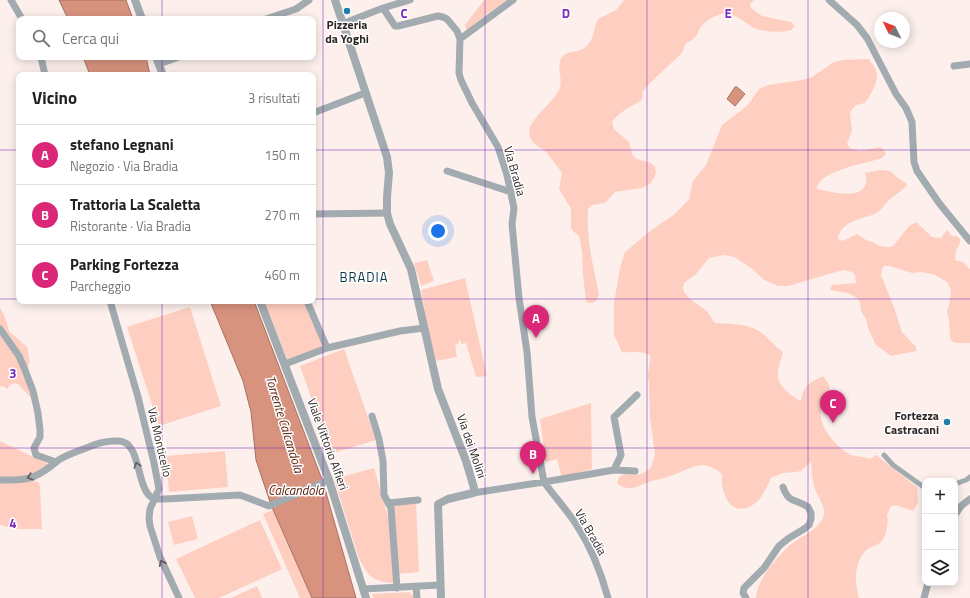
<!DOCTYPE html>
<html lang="it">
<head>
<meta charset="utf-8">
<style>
	body { margin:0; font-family:"Titillium Web",sans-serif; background:#f2f2f2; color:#222 }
	.controls { position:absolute; right:12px; bottom:12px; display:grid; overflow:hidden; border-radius:8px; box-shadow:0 2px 10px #0003 }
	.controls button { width:36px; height:36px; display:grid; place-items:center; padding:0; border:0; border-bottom:1px solid #e0e0e0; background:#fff; color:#222; font:20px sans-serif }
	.compass { position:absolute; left:874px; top:12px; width:36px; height:36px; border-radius:50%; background:#fff; box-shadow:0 2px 10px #0003; rotate:313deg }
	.you { position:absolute; left:438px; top:231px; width:14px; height:14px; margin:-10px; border:3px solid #fff; border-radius:50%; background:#1a73e8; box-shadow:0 0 0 6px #1a73e833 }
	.badge { display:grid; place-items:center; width:26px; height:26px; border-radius:50%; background:#db2777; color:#fff; font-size:13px; font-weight:700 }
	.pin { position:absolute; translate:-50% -33px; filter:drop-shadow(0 1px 2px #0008) }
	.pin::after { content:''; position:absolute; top:21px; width:14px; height:12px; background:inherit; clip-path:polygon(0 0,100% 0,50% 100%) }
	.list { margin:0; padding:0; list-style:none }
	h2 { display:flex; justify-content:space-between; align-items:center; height:52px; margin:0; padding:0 16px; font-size:17px }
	h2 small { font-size:13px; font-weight:400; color:#767676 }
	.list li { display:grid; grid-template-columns:26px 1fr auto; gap:12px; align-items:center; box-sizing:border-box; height:60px; padding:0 16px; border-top:1px solid #e0e0e0 }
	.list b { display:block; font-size:15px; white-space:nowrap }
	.list p { margin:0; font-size:13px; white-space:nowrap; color:#767676 }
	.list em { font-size:13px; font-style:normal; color:#767676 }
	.icon { flex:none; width:22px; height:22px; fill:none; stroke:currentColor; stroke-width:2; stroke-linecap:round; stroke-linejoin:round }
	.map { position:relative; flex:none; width:970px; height:598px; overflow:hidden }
	.search { position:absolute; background:#fff; box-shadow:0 2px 10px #0003; left:16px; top:16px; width:300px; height:44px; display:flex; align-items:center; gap:10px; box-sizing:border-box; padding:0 14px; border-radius:8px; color:#767676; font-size:15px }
	.panel { position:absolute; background:#fff; box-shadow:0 2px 10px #0003; left:16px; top:72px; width:300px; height:232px; border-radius:8px }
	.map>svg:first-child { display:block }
</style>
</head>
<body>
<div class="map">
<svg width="970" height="598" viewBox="0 0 970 598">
	<rect width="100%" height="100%" fill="#fdf0ec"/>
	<path fill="#fecfc1" d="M484 0H507L479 20 467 31 465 25Z
		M624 0H754L750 4 751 8 762 16 791 22 795 26C793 27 793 29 791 30 784 33 761 32 754 28 744 23 734 11 721 14 715 16 707 20 702 25 699 29 698 35 694 38 691 42 687 41 685 45 683 49 683 51 681 54L649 84 643 91 642 100C632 106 619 112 612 122L614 129 629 142 633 156 637 159 651 163 655 167 656 172 655 176 650 184 642 188 615 192 605 203 592 205 588 209C586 237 593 266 599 294 597 301 594 305 586 302L583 274 582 252 579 236 573 231 571 228V209L559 189 562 173C557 166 552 160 547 153 542 147 533 146 530 137 529 133 529 128 531 125 536 115 551 103 558 92 565 82 555 66 562 57 568 50 578 53 584 48 595 41 593 28 598 19L616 10Z
		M869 59C871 63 875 66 876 70 880 80 871 95 865 103L856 105 850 112 852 131 847 144 850 148 860 151 880 147 884 150 886 154 882 158C868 163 817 171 817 189 829 191 862 201 866 183 867 180 866 176 865 173L880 170 890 171 898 178 906 183 907 186C901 191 895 195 889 200 885 204 882 209 878 212 865 220 841 219 838 239L843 241 857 234 866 240 875 243 879 246 889 247 893 246 909 226 916 222 932 237 941 238 947 230 952 236H956L960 239V243L956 251 955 260 963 262 970 269V343H957L953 342 950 338 949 320 947 311 950 301 951 290 947 282 935 275 921 272 912 273 889 266H884L882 270 881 275 895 310 902 332 916 347 917 351 891 356 876 345 868 328 866 319 861 311 860 302 857 298 848 293 830 290 832 285 856 283 855 275 852 272 843 270 788 286H778L764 280 751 268 734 257 724 255 709 258 696 274 684 283 683 288 684 292 690 299 707 311 715 323C729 324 746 323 759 331 768 337 774 346 783 352 782 358 779 364 778 370 775 384 790 395 801 401 804 385 809 383 823 376L830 386C827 395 822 404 821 413 819 428 839 449 851 455 855 456 865 457 870 459L876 455 917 487 918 503 913 511 896 505 891 506 887 515C889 522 886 537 881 542 878 545 873 546 869 548 854 559 854 582 859 598H756C757 579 777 557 790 545 800 537 825 527 824 512 824 504 818 497 815 489 812 481 812 470 811 462L801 471 796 472 783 473 771 478C766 488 763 498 754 504 731 520 720 493 722 474 702 457 691 469 670 476 663 479 654 480 646 483 633 488 630 491 617 484 619 469 631 476 641 474 644 473 647 470 650 469L655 455 650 418 649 383C646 374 651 364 650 355 638 350 634 353 622 352L614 335V303L620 268 625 252 653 229 675 214 689 199 693 181 706 165 722 125 747 106 759 89 768 85 802 80 812 77 834 62 843 60Z
		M427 260 434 281 421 286 414 263Z
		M465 278 487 376 476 377 466 343 461 344V341H458L459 344 455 345 457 357 436 361 429 335 421 290Z
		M264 301H305L324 346 288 361Z
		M190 307 221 406 159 426 127 327Z
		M0 308 5 317 9 331 27 347 30 362 24 374 32 399 19 385 15 383 10 385 7 389 3 386 0 387Z
		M344 349 376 440 331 454 300 366Z
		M591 403 592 469 562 478 557 459 546 462 540 419Z
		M0 441 50 465C35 476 18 477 0 479Z
		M225 451 228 487 169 492 166 456Z
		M374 468 391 527 394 583C372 582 367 575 358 556L334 479Z
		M36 481 39 483 40 487 42 529H14L0 525V483Z
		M416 501 419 572 398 574 393 506Z
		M273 510 312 598H300L263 514Z
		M192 516 198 539 174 545 168 522Z
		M260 520 282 569 219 598H195L176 559Z
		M257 586 262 598H231Z
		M409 592 414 596V598H373L372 594Z"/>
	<path fill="#d8937e" stroke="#a57363" d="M59 0H126L133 19H68Z
		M83 57H146L150 75H90Z
		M735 87H737L745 94 735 106 727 99Z
		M210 301H254L323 482 356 598H312L271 505 256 460 251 412 243 381Z"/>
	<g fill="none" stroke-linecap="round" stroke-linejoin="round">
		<path stroke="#a2abb0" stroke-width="5" d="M884 455 893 465 925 488
			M955 484 966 480 970 477"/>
		<path stroke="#a2abb0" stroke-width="7" d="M11 0 22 19
			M829 0 857 25 867 38 896 94 906 108 912 122 914 162 917 171 939 203 970 241
			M383 8 410 0
			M266 19 296 9 309 0
			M342 24 383 8 395 26H398L438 16 443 17 447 19 457 31 460 39 459 73 461 80 472 103 498 147 507 175 514 208 512 224 519 298 527 352 532 417 544 482 614 470 635 471
			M460 39 513 0
			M41 57 45 75
			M159 64 179 57
			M954 66 970 64
			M313 113 365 93
			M447 171 511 192
			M313 214 387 213
			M110 301 138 397 154 463 159 489 150 509 149 518 150 526 160 557 179 598
			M307 301 327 348
			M0 329 19 356 25 370 33 391 38 413 40 430V437L34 448 36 455 56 462
			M285 364 327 348 400 331 424 328
			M372 416 379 439 383 461 384 495 391 508 397 588
			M614 470 621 455 614 417 637 395
			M0 480C11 480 23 481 33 477 42 473 49 468 56 462 62 457 71 454 78 451 93 446 102 440 119 441 141 442 136 486 151 497 154 500 161 499 165 499L240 495 269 506 329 480
			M473 493 544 482C554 496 566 509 576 524 591 547 601 572 608 598
			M388 503 418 500
			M955 515 961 506 970 499
			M416 587 417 598
			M363 589 440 585
			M746 598 743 593 744 588 764 568 779 546 789 538 804 529 809 525 811 519V513L808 507C796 499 788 503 783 487
			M924 598 928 583"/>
		<path stroke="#a2abb0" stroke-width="8" d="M135 0 142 19
			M335 0 387 157 389 173 387 197V213L390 224 411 269 438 389 466 461 474 488 473 493 448 499 438 504 441 598
			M156 57 163 75
			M260 301 329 480 366 598"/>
	</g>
	<defs><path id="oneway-chevron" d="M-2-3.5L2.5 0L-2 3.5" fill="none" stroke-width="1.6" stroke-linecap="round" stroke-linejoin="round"/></defs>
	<g stroke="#5d5c5d">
		<use href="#oneway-chevron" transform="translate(137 465) rotate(-108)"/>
		<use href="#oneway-chevron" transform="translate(30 477) rotate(162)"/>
		<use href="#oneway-chevron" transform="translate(162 563) rotate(-115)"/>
	</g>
	<path fill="none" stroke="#7b2cbf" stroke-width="1" stroke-opacity="0.55" d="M162 0V19M323 0V598M485 0V598M647 0V598M808 0V598M162 57V75M0 150H19M313 150H970M0 299H19M313 299H970M162 301V598M0 448H970"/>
	<g fill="#1f7eab" stroke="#fff" stroke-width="1.5">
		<circle cx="347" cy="11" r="4"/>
		<circle cx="947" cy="422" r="4"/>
	</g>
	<g text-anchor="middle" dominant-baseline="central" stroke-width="3" stroke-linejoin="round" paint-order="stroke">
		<g font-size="12" font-weight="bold" fill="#2f2725" stroke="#fff">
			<text x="347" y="24">Pizzeria<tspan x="347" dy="14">da Yoghi</tspan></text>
			<text x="939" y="415" text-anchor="end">Fortezza<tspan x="939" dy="14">Castracani</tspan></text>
		</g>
		<g font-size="12" fill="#2f2725" stroke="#fff">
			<text transform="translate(515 171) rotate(74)">Via Bradia</text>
			<text transform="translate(160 442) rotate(77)">Via Monticello</text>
			<text transform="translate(328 444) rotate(70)">Viale Vittorio Alfieri</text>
			<text transform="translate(472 446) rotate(71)">Via dei Molini</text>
			<text transform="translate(591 532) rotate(60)">Via Bradia</text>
		</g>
		<g font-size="13" letter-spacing="1" fill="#08354a" stroke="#fff">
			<text x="364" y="277">BRADIA</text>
		</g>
		<g font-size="13" font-style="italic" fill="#5d1e0c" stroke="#fff">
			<text transform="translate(285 424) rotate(73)">Torrente Calcandola</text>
			<text x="296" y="490">Calcandola</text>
		</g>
	</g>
	<g font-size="13" text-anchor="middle" font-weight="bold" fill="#7b2cbf" stroke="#fff" stroke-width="3" stroke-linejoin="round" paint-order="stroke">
		<text x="404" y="18">C</text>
		<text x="566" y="18">D</text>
		<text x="728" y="18">E</text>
		<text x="13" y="378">3</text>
		<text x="13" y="528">4</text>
	</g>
</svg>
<div class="controls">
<button>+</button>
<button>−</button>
<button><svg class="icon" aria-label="layers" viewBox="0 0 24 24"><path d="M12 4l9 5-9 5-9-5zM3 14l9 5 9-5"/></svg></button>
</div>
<svg class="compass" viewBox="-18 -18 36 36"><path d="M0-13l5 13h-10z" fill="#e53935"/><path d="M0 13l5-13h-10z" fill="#767676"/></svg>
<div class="you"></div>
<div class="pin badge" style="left:536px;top:338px">A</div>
<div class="pin badge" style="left:533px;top:474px">B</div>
<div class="pin badge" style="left:833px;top:423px">C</div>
<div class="search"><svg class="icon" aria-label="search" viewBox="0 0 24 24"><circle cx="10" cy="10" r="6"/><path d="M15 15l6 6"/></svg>Cerca qui</div>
<section class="panel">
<h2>Vicino<small>3 risultati</small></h2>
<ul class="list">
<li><span class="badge">A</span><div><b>stefano Legnani</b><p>Negozio · Via Bradia</p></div><em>150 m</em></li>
<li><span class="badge">B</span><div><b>Trattoria La Scaletta</b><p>Ristorante · Via Bradia</p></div><em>270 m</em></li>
<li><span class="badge">C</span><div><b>Parking Fortezza</b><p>Parcheggio</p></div><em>460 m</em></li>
</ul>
</section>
</div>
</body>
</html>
